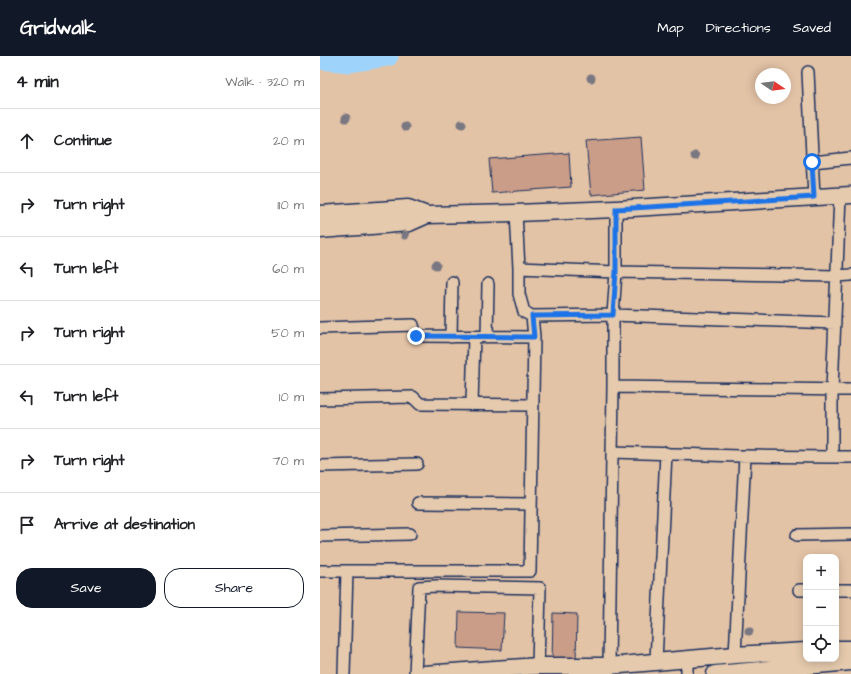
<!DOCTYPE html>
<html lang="en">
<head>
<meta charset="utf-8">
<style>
	body { margin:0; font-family:"Architects Daughter",sans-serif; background:#f2f2f2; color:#202124 }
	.controls { position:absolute; right:12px; bottom:12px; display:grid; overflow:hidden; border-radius:8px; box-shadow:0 2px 10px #0003 }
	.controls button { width:36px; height:36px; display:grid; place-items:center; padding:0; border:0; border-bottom:1px solid #e0e0e0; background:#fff; color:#202124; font:20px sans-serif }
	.compass { position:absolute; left:435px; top:12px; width:36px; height:36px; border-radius:50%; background:#fff; box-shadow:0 2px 10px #0003; rotate:103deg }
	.stop { position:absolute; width:12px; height:12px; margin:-9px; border:3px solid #1a73e8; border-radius:50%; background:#fff }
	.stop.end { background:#1a73e8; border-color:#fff; box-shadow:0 1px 4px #0008 }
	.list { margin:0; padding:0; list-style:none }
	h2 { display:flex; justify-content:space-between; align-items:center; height:52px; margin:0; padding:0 16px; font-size:17px }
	h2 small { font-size:13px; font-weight:400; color:#757577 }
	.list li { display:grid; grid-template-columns:26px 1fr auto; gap:12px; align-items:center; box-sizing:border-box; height:64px; padding:0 16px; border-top:1px solid #e0e0e0 }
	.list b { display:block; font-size:15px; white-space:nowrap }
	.list em { font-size:13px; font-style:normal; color:#757577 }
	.actions { display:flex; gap:8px; padding:12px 16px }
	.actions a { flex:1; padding:9px 0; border:1px solid #111827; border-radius:16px; text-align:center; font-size:14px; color:#111827 }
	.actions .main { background:#111827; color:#fff }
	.icon { flex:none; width:22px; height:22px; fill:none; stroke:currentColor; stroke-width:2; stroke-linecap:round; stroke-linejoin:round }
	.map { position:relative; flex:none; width:531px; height:618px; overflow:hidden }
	header { display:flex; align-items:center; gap:24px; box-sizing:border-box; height:56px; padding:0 20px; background:#111827; color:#fff }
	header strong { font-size:19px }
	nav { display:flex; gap:22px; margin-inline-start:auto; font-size:14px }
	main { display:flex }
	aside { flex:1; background:#fff }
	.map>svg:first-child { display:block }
</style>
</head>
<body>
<header>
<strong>Gridwalk</strong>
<nav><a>Map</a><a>Directions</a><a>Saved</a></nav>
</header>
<main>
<aside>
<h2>4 min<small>Walk · 320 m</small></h2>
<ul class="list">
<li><svg class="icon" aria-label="ahead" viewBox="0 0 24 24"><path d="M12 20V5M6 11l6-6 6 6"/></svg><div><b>Continue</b></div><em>20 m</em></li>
<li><svg class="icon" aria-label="right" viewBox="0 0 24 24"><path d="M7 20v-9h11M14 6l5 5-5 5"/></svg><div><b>Turn right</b></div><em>110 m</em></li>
<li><svg class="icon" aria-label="left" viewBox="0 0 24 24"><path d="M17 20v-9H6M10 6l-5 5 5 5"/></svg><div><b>Turn left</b></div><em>60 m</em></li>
<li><svg class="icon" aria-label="right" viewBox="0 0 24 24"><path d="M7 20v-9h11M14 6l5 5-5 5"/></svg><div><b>Turn right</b></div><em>50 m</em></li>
<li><svg class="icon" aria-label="left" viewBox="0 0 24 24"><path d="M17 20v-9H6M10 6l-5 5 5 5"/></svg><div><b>Turn left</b></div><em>10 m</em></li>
<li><svg class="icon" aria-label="right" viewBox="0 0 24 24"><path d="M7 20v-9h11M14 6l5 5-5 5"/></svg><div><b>Turn right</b></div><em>70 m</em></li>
<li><svg class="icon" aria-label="arrive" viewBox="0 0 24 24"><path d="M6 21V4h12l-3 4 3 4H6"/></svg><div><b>Arrive at destination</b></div></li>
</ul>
<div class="actions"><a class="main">Save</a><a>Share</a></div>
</aside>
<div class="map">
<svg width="531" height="618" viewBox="0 0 531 618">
	<rect width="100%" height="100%" fill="#e3c3a6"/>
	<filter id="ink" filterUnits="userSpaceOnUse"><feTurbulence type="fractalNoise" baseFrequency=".025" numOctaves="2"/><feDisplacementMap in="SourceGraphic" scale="8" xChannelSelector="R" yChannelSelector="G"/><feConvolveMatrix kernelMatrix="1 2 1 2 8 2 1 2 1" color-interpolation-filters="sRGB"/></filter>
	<g filter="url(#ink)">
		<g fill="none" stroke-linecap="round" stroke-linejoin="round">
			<path stroke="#9ed4fc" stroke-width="21" d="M0 3 30 6 68 0"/>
		</g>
		<path fill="#ca9d88" stroke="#1b2f5e" d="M321 81 325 134 271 139 266 85Z
			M249 97 251 131 172 137 169 103Z
			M139 556 184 557 182 594 138 592Z
			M233 557 257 558 256 607H232Z"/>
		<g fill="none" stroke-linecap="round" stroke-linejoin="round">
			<defs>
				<path id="street" d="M488 16 494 141
					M492 106 531 102
					M196 157 199 212V238L204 256 212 260 293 259 515 267
					M199 212 296 216 517 220 531 219
					M0 272 93 269 96 280 214 281
					M131 281 132 226
					M167 281 168 228
					M293 331 531 334
					M0 343 93 341 100 348 213 349
					M152 348 154 281
					M292 396 419 400 512 401H531
					M512 401V334L520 140
					M0 410 97 408
					M98 447 211 448
					M477 479 531 478
					M0 480 90 478
					M0 515H210L214 281 212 260
					M479 534H486
					M516 534H531
					M415 599 425 400
					M367 603V618
					M336 605 346 397
					M289 610 293 331V259L296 216V153
					M24 618 27 515
					M95 618 99 531 116 530 220 532 218 610"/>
				<path id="secondary" d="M0 158 88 152 107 159 196 157 296 153 531 139
					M0 174 89 167 107 159
					M516 593H531
					M104 618 218 610H289L415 599 486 595
					M395 618 531 606"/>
			</defs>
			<use href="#street" stroke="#1b2f5e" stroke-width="14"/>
			<use href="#secondary" stroke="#1b2f5e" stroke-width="19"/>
			<use href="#street" stroke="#e5caad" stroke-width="11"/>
			<use href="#secondary" stroke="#e5caad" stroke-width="16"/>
		</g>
		<g fill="#797781">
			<circle cx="271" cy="22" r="4.5"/>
			<circle cx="26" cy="62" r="4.5"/>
			<circle cx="142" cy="68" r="4.5"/>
			<circle cx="85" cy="71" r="4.5"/>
			<circle cx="375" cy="100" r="4.5"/>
			<circle cx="85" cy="179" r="4.5"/>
			<circle cx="116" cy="209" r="4.5"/>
			<circle cx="429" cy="575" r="4.5"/>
		</g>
	</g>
	<g fill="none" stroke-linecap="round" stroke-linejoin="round" filter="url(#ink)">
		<path stroke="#1a73e8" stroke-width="5" d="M96 280 214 281 212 260 293 259 296 216V153L494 141 492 106"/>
	</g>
</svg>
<div class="controls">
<button>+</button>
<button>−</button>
<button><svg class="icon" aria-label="locate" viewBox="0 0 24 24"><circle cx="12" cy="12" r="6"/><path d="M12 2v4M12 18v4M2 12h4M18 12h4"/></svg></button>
</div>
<svg class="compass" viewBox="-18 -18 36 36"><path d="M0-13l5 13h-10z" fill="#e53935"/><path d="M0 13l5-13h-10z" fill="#757577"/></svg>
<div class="stop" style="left:492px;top:106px"></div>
<div class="stop end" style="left:96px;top:280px"></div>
</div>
</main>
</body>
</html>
